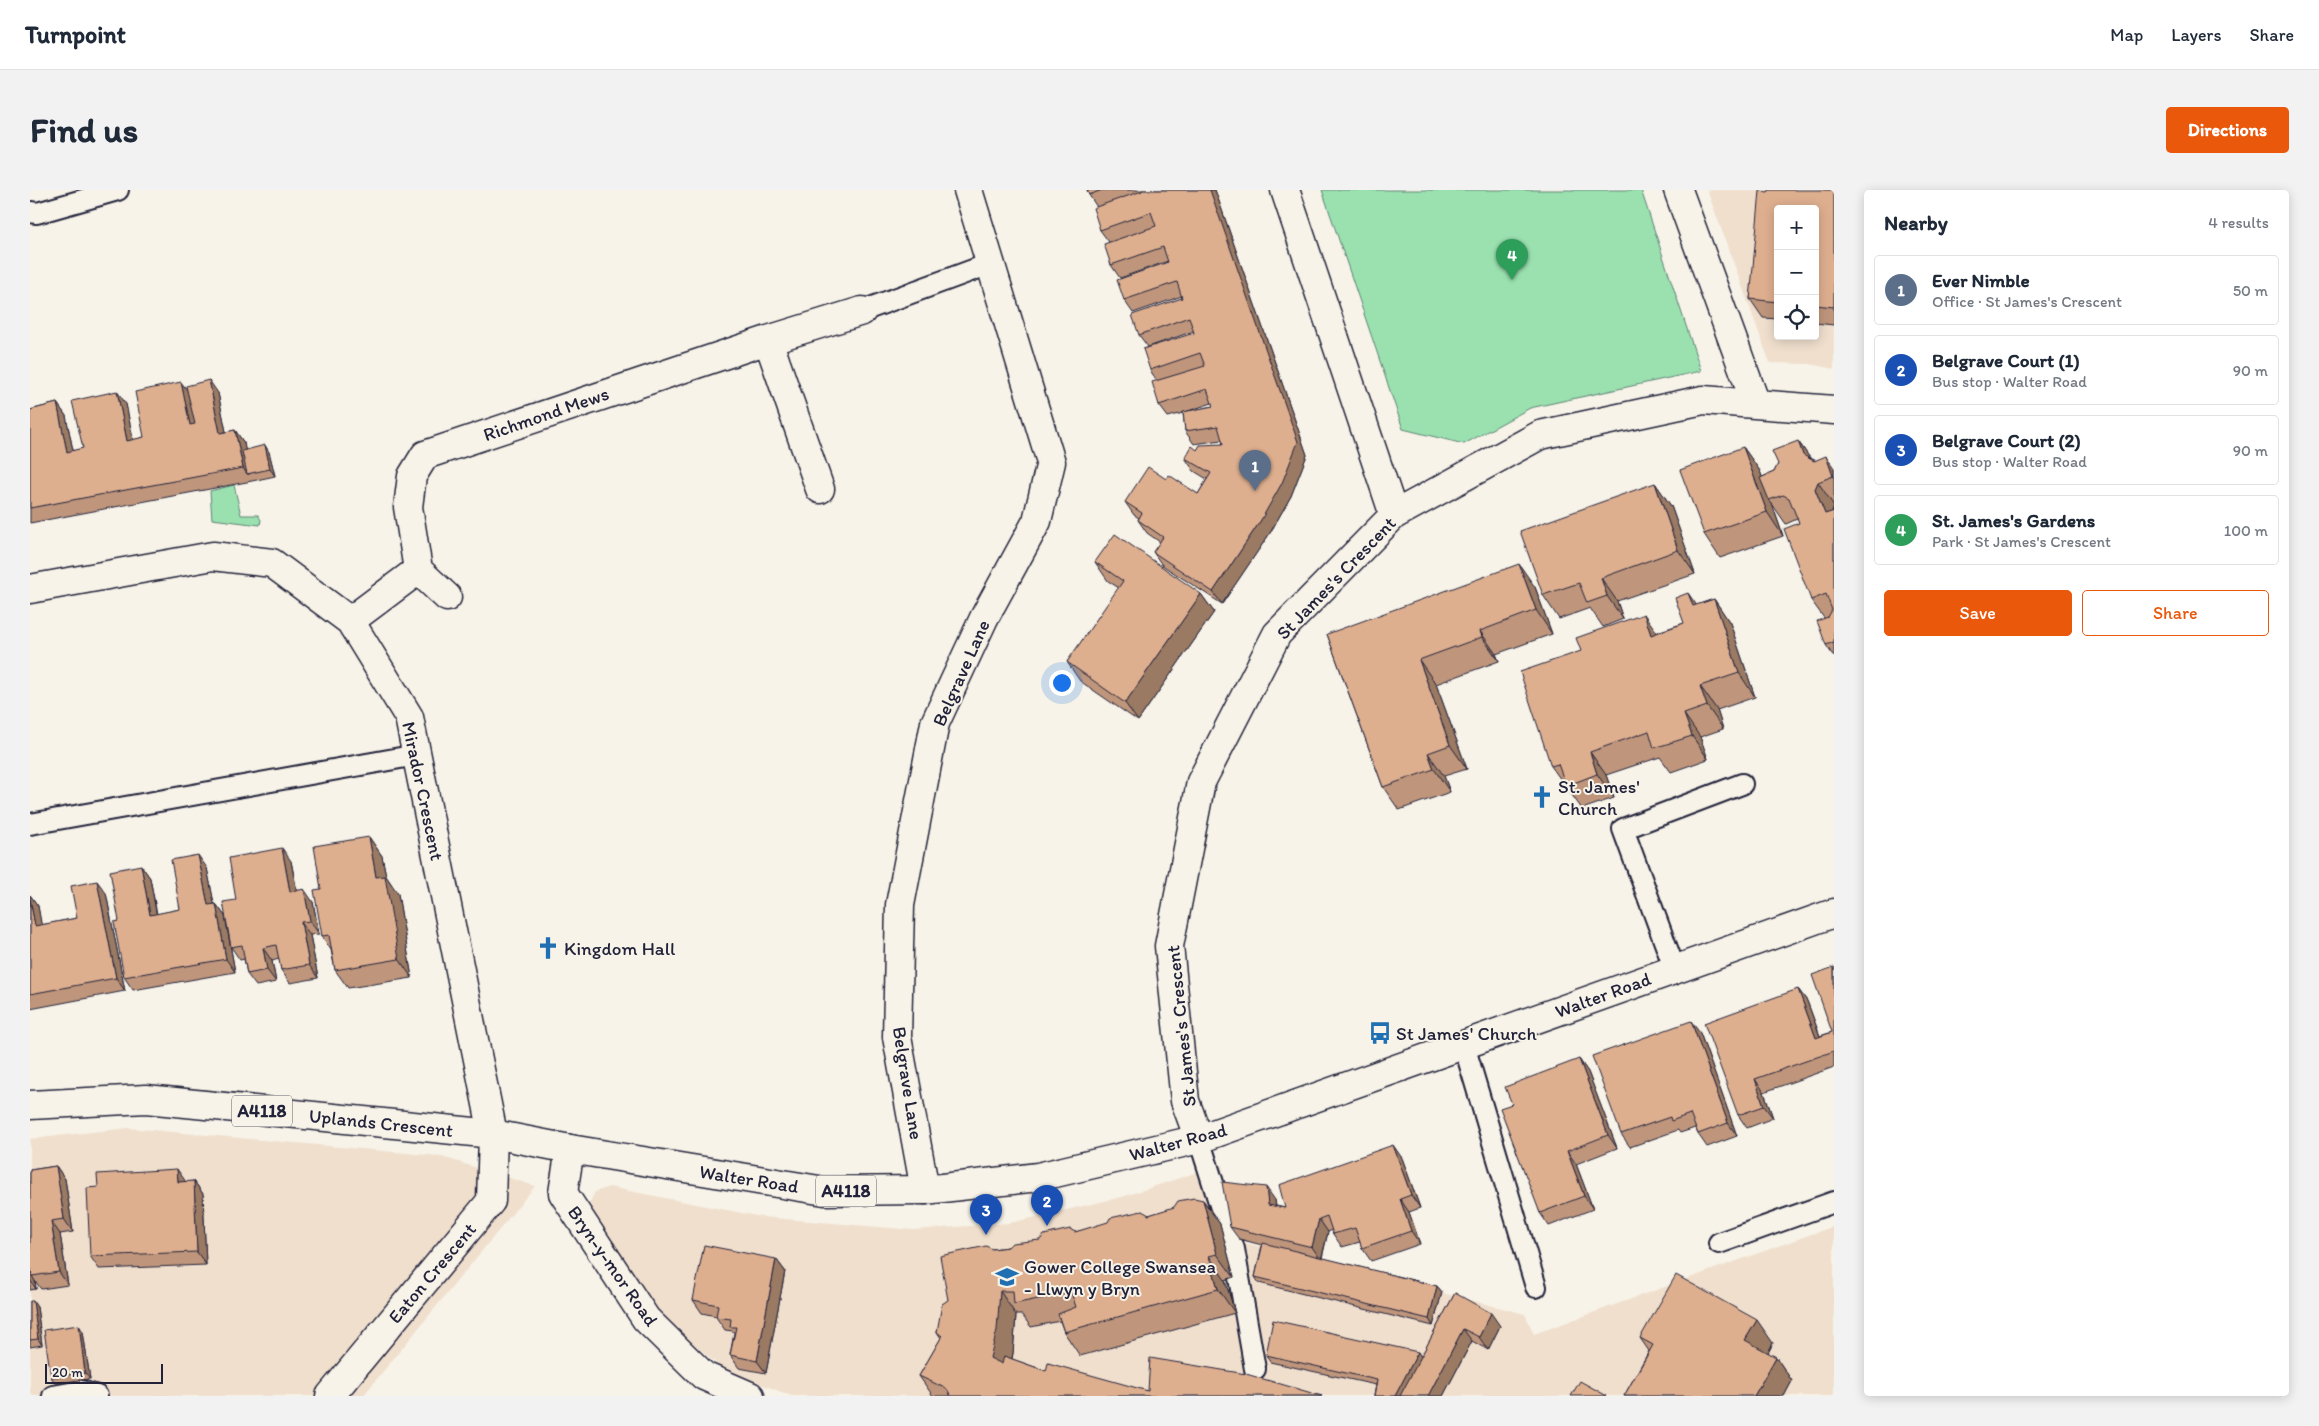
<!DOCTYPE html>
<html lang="en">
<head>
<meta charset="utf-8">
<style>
	body { margin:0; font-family:Itim,sans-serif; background:#f2f2f3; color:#1f2937 }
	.controls { position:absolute; right:15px; top:15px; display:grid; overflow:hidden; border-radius:5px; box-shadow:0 2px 12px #0003 }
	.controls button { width:45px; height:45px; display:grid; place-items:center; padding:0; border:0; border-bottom:1px solid #e0e1e3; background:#fff; color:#1f2937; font:25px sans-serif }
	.scale { position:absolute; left:15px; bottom:12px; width:118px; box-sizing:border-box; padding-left:5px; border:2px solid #22223b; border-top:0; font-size:14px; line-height:18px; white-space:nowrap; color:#22223b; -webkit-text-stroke:4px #f7f3e8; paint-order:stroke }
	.you { position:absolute; left:1031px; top:492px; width:18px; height:18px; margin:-12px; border:4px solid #fff; border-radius:50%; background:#1a73e8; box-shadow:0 0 0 8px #1a73e833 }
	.badge { display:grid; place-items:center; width:32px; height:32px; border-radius:50%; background:#ea580c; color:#fff; font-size:16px; font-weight:700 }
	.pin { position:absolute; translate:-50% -41px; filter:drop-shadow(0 1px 2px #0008) }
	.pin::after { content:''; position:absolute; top:26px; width:18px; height:15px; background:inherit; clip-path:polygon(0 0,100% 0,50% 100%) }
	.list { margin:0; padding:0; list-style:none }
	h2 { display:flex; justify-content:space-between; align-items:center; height:65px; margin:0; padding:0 20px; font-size:21px }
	h2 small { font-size:16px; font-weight:400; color:#747a83 }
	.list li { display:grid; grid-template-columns:32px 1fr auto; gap:15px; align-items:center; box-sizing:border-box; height:70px; margin:0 10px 10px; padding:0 10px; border:1px solid #e0e1e3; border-radius:5px }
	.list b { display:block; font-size:19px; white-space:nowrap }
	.list p { margin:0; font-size:16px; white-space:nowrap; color:#747a83 }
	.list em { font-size:16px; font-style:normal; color:#747a83 }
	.actions { display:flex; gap:10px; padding:15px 20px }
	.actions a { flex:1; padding:11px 0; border:1px solid #ea580c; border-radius:5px; text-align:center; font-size:18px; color:#ea580c }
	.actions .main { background:#ea580c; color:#fff }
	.icon { flex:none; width:28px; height:28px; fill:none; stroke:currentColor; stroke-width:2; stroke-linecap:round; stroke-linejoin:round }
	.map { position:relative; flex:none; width:1804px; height:1206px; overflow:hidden; border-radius:5px }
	header { display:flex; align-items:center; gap:30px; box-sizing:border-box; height:70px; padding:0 25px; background:#fff; border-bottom:1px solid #e0e1e3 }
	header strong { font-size:24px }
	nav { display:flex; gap:28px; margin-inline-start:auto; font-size:18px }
	.intro { display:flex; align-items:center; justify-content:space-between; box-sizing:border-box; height:120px; padding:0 30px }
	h1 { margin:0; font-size:35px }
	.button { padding:12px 22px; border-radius:5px; background:#ea580c; color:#fff; font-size:18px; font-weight:700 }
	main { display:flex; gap:30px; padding:0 30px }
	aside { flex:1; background:#fff; border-radius:5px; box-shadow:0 2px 12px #0003 }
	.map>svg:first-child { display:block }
</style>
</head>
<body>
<header>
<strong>Turnpoint</strong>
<nav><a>Map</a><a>Layers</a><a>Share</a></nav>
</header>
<div class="intro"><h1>Find us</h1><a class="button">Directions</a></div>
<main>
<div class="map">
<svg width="1804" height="1206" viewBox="0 0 1804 1206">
	<rect width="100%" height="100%" fill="#f7f3e8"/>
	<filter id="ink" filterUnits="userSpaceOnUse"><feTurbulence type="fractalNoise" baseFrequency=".02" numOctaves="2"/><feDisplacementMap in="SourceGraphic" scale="10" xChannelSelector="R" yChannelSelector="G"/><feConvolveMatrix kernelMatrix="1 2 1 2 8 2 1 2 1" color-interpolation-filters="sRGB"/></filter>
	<g filter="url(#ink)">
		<path fill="#f0dfcd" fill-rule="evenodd" d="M1677 0H1804V179L1780 174 1740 173ZM1748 19H1785V146H1748Z
			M99 938 409 966 505 996 333 1206H0V949Z
			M1192 974 1204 1050 1495 1124 1504 1144 1804 1036V1206H762L694 1180 634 1129 559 1026V1014L565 1002 579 997 732 1027 884 1040 980 1033 1092 1007Z"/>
		<path fill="#9ae1af" stroke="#5e8275" d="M1292 0H1611L1671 181 1500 218 1434 254 1373 239Z
			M204 295 211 325H228L231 330 230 335 182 329 180 301Z"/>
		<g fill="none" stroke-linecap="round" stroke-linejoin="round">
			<defs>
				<path id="service" d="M0 22 7 23 88 0
					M832 121 962 73
					M0 634 387 565
					M1645 780 1593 639 1712 594
					M1434 855 1506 1097
					M1169 949 1204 1059 1225 1179
					M1689 1053 1804 1012
					M23 1206 51 1201 67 1206"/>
				<path id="minor" d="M1255 0 1364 325
					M1648 0 1726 214
					M738 150 790 299
					M388 380 417 407
					M0 399 183 366 242 373 320 431 379 527 463 944 461 1011 300 1206
					M320 431 388 380 378 317 382 286 395 265 738 150 832 121
					M1169 949 1155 911 1139 756 1171 592 1247 444 1364 325 1510 245 1673 210 1804 220
					M895 1000 867 847 870 715 905 533 954 428 1007 331 1021 272 938 0"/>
				<path id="tertiary" d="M540 959 533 1003 616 1129 674 1186 720 1206"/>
				<path id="primary" d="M0 915 116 909 463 944 540 959 795 1001 895 1000 1008 987 1169 949 1804 723"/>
			</defs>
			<use href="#service" stroke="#22223b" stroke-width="24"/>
			<use href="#minor" stroke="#22223b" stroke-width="31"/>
			<use href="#tertiary" stroke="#22223b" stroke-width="31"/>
			<use href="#primary" stroke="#22223b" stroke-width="31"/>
			<use href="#service" stroke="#f7f3e8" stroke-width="20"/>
			<use href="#minor" stroke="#f7f3e8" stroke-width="28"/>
			<use href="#tertiary" stroke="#f7f3e8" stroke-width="28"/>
			<use href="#primary" stroke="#f7f3e8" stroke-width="28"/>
		</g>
		<path fill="#bf967b" stroke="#22223b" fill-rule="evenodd" d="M1057 0H1185L1277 265 1261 306 1240 343 1192 414 1132 375 1123 362 1130 352 1117 343 1108 330 1109 328 1104 325 1095 312 1136 289 1168 304 1177 289 1164 281 1155 268 1167 260 1193 254 1192 250 1164 254 1155 241 1153 223 1138 227 1129 215 1127 191 1120 180 1164 143V141L1118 157 1109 145 1152 108V106L1103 123 1094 110 1138 72V71L1090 88 1081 75 1079 52 1070 40 1067 17 1059 5ZM1182 213 1183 216 1155 222Z
			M1804 0V135L1785 133V19H1748V129L1733 128 1720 109 1738 2Z
			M158 202 188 203 196 242 205 240 214 253 215 260 239 262 245 286 222 291 0 333V220L27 213 36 226 43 261 53 258 96 214 103 250 114 247Z
			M1768 251 1780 268 1804 278V316L1802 321H1804V467L1796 455 1794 428 1781 410 1769 333 1767 329 1756 334 1742 314 1753 346 1690 368 1674 344 1713 257 1730 281 1732 287 1744 282 1748 274Z
			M1625 293 1641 316 1665 384 1587 411 1593 429 1573 437 1560 418 1529 429 1513 405Z
			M1065 372 1171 404 1184 422 1108 531 1050 491 1037 472 1089 398 1078 391Z
			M1505 397 1522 444 1466 464 1469 471 1406 494 1437 579 1414 586 1420 602 1369 620 1353 597 1297 444Z
			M1684 409 1700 433 1725 507 1687 520 1693 539 1670 547 1678 569 1641 582 1630 567 1576 585 1584 608 1552 619 1521 576 1627 442 1654 433 1667 415Z
			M339 647 352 666 356 686 368 704 382 788 318 798 305 780 301 760 292 746 291 699Z
			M261 671 267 701 283 712 289 744 280 745 288 788 260 793 251 780 249 769 242 771 246 792 226 796 217 784 214 769 210 770 201 757 206 710Z
			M111 675 120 688 127 724 150 719 177 678 184 714H186L195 726 205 782 103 800 94 787 89 731Z
			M76 703 95 801 0 819V705L8 716 11 735 47 728Z
			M1804 777V877L1734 902 1743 928 1717 938 1708 925 1768 799 1777 811 1790 846 1802 842Z
			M1670 843 1707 946 1677 957 1668 944 1665 938 1650 943 1648 940 1600 957 1591 944Z
			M1549 869 1558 882 1587 958 1546 974 1563 1019 1519 1036 1510 1023 1482 914Z
			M1372 968 1390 1018 1379 1022 1390 1054 1341 1071 1332 1058 1330 1052 1312 1057 1303 1044 1302 1040 1298 1042 1292 1068 1407 1096 1412 1102 1403 1136 1229 1093 1225 1087 1232 1055 1209 1049 1200 1037 1245 1010 1246 1016 1255 1018Z
			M26 976 35 989 43 1042 30 1044 38 1095 11 1099 5 1091 6 1099 0 1100V980Z
			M164 991 173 1004 176 1075 69 1079 60 1066 156 992Z
			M1173 1010 1190 1034 1204 1087 1195 1090 1205 1123 1050 1166 1034 1142 1030 1131 1001 1137 992 1125H986L983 1163 982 1169 1016 1181 1118 1201 1292 1206H903L889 1186 911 1148 907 1142 918 1110 962 1059 978 1057 1010 1050 1119 1025Z
			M746 1069 755 1081 736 1183 709 1178 700 1165 704 1143 703 1141 695 1140 686 1127V1126L672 1123 663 1110Z
			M1425 1103 1470 1136 1458 1160 1442 1151 1413 1206H1344L1346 1195 1240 1172 1236 1165 1391 1167Z
			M0 1111 7 1117 12 1155 0 1157Z
			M53 1142 60 1189 25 1193 21 1187Z
			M1610 1148 1743 1153 1738 1163 1746 1167 1762 1191 1754 1206H1594L1619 1161Z"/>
		<path fill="#9b7a64" stroke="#22223b" d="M1180 0H1185L1277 265 1261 306 1240 343 1192 414 1183 402 1231 330Z
			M179 190 188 203 199 256 190 243Z
			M151 192 160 204 169 248 160 235Z
			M87 201 96 214 106 264 97 251Z
			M27 213 36 226 46 275 37 262Z
			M205 240 214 253 220 284H217L213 278Z
			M1768 251 1784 274 1773 265Z
			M235 255 239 262 245 286 240 279Z
			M1713 257 1730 281 1740 310H1739L1742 314 1753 346 1737 322Z
			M1796 266 1804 278V288L1803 286Z
			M1788 292 1804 316 1802 322 1795 324 1785 299Z
			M1625 293 1641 316 1665 384 1648 360Z
			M1489 374 1505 397 1522 444 1506 420Z
			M1571 388 1587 411 1593 429 1577 406Z
			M1658 403 1675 427 1663 416Z
			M1171 404 1184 422 1108 531 1095 513Z
			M1684 409 1700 433 1725 507 1709 483Z
			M1614 424 1631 448 1621 445Z
			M1450 441 1466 464 1469 471 1452 447Z
			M1389 470 1406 494 1437 579 1420 555Z
			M1670 496 1687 520 1693 539 1677 516Z
			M1654 524 1670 547 1678 569 1662 546Z
			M1560 562 1576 585 1584 608 1567 584Z
			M1398 563 1414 586 1420 602 1404 579Z
			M339 647 352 666 356 686 368 704 382 788 369 769 346 687Z
			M252 658 261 671 269 715 260 702Z
			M168 665 177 678 187 728 178 715Z
			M111 675 120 688 129 738 120 725Z
			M67 691 76 703 95 801 86 788Z
			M274 699 283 712 289 744 280 731Z
			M0 705 8 716 14 749 5 736 0 709Z
			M186 714 195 726 205 782 196 769Z
			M271 732 280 745 288 788 279 775Z
			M233 758 242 771 246 792 237 780Z
			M1768 799 1777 811 1795 860 1786 848Z
			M1661 831 1670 843 1707 946 1698 933Z
			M1549 869 1558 882 1587 958 1578 945Z
			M1725 889 1734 902 1743 928 1734 916Z
			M1363 955 1372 968 1390 1018 1381 1005Z
			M1537 961 1546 974 1563 1019 1554 1006Z
			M26 976 35 989 43 1042 34 1029Z
			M147 979 156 992H148Z
			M164 991 173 1004 176 1075 167 1062Z
			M1236 997 1245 1010 1247 1028 1238 1015Z
			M1370 1009 1379 1022 1390 1054 1381 1041Z
			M1173 1010 1190 1034 1204 1087 1187 1064Z
			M1289 1029 1298 1042 1291 1070 1282 1057Z
			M21 1031 30 1044 38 1095 29 1082Z
			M0 1059 2 1086 5 1091 6 1099 0 1090Z
			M1179 1066 1195 1090 1205 1123 1188 1099Z
			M746 1069 755 1081 736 1183 727 1171Z
			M1407 1096 1412 1102 1403 1136 1399 1129Z
			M970 1101 986 1125 983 1163 977 1192 960 1168Z
			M3 1111 7 1117 12 1155 8 1149Z
			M1461 1123 1470 1136 1458 1160 1449 1147Z
			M1727 1130 1743 1153 1732 1174 1715 1150Z
			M49 1135 53 1142 60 1189 55 1183Z
			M1433 1139 1442 1151 1413 1206H1398Z
			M1388 1162 1392 1168 1373 1206H1365Z
			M1746 1167 1762 1191 1754 1206H1724Z"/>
		<path fill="#deaf8f" stroke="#22223b" d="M1057 0H1072L1059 5Z
			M1112 0H1180L1268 252 1252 293 1231 330 1183 402 1123 362 1133 347 1108 330 1112 323 1095 312 1118 277 1136 289 1139 285 1168 304 1181 283 1155 268 1162 256 1167 260 1170 255 1193 254 1188 236 1155 241 1153 222 1183 216 1177 199 1129 215 1122 192 1175 176 1170 163 1120 180 1113 159 1164 143 1159 127 1109 145 1102 125 1152 108 1147 92 1094 110 1087 90 1138 72 1133 57 1081 75 1074 54 1126 36 1121 22 1070 40 1063 18 1112 1Z
			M1739 0H1804V117L1785 115V19H1748V112L1720 109 1730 1 1738 2Z
			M179 190 190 243 205 240 213 278 0 318V220L27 213 37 262 53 258 42 211 87 201 97 251 114 247 105 202 151 192 160 235 165 234 156 196Z
			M1768 251 1773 265 1784 271 1796 266 1803 286 1788 292 1785 299 1795 324 1804 321V452L1796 455 1787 431 1798 427 1802 420 1796 404 1781 410 1754 339 1769 333 1759 308 1753 305 1739 310 1730 288 1744 282 1748 274 1742 261Z
			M235 255 240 279 217 284 212 261Z
			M1713 257 1737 322 1674 344 1650 280Z
			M1625 293 1648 360 1571 388 1577 406 1557 413 1549 393 1513 405 1490 341Z
			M1085 344 1171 404 1095 513 1037 472 1093 391 1065 372Z
			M1489 374 1506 420 1450 441 1452 447 1389 470 1420 555 1398 563 1404 579 1353 597 1297 444Z
			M1658 403 1663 416 1684 409 1709 483 1670 496 1677 516 1654 524 1662 546 1624 558 1619 541 1560 562 1567 584 1536 596 1528 574 1521 576 1490 482 1551 461 1546 448 1614 424 1621 445 1654 433 1645 408Z
			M339 647 346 687 355 686 369 769 305 780 299 745 292 746 284 700 291 699 284 656Z
			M252 658 260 702 274 699 280 731 271 732 279 775 251 780 246 755 233 758 237 780 217 784 212 755 201 757 193 712 206 710 199 668Z
			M168 665 178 715 186 714 196 769 94 787 84 732 89 731 80 681 111 675 120 725 150 719 141 670Z
			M67 691 86 788 0 804V709L5 736 47 728 41 696Z
			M1804 777V861L1725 889 1734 916 1708 925 1674 833 1768 799 1786 848 1802 842 1782 785Z
			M1661 831 1698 933 1668 944 1660 924 1641 931 1640 927 1591 944 1562 866Z
			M1549 869 1578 945 1537 961 1554 1006 1510 1023 1470 918 1482 914 1475 897Z
			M1363 955 1381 1005 1370 1009 1381 1041 1332 1058 1325 1038 1303 1044 1297 1026 1289 1029 1282 1057 1200 1037 1192 992 1236 997 1238 1015 1255 1018 1249 995Z
			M26 976 34 1029 21 1031 29 1082 2 1086 0 1075V980Z
			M147 979 148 992 164 991 167 1062 60 1066 57 998 68 997 67 984Z
			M1164 1008 1173 1010 1187 1064 1179 1066 1188 1099 1034 1142 1028 1124 1046 1117 1041 1102 984 1114 983 1101H970L967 1140 960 1168 972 1174 974 1166 1016 1181 1018 1173 1118 1201 1120 1168 1216 1184 1292 1206H921L917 1199 889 1186 912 1146 907 1142 912 1114 918 1110 910 1066 956 1056 962 1059 978 1057 982 1053 1010 1050 1014 1045 1040 1039 1045 1042 1078 1032 1080 1028 1112 1021 1119 1025 1144 1017 1148 1011Z
			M1233 1053 1407 1096 1399 1129 1225 1087Z
			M674 1055 746 1069 727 1171 700 1165 706 1137H700L701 1129 686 1127 688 1115 663 1110Z
			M1646 1085 1727 1130 1715 1150 1746 1167 1724 1206H1594L1623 1155 1610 1148Z
			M1425 1103 1461 1123 1449 1147 1433 1139 1398 1206H1370Z
			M0 1111H3L8 1149 0 1150Z
			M1243 1130 1388 1162 1365 1206H1344L1347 1190 1236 1165Z
			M49 1135 55 1183 21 1187 14 1140Z
			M1550 1191 1577 1206H1541Z"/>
	</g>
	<defs>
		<symbol id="church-bare" viewBox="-9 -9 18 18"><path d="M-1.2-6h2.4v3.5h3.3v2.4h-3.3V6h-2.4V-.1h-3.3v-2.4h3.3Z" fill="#1f6fb2" stroke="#f7f3e8" stroke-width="2.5" paint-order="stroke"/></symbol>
		<symbol id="bus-bare" viewBox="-9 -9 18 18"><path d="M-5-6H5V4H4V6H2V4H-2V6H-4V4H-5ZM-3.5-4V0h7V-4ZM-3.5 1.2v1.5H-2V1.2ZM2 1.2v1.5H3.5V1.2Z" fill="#1f6fb2" stroke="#f7f3e8" stroke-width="2.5" paint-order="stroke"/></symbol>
		<symbol id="university-bare" viewBox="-9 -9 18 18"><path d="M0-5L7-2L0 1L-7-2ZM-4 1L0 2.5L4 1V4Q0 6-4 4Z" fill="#1f6fb2" stroke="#f7f3e8" stroke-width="2.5" paint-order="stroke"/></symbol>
	</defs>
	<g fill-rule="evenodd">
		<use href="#church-bare" x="1496" y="591" width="32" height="32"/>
		<use href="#church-bare" x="502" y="742" width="32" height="32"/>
		<use href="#bus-bare" x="1334" y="827" width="32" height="32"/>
		<use href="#university-bare" x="961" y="1071" width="32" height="32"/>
	</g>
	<g text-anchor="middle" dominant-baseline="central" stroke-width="4" stroke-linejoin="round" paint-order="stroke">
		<g fill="#f7f3e8" stroke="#62616f" stroke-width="1">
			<rect x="202" y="905.5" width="60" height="31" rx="4"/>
			<rect x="786" y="985.5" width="60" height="31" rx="4"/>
		</g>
		<g font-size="18" font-weight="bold" fill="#22223b">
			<text x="232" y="921">A4118</text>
			<text x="816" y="1001">A4118</text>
		</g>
		<g font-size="19" fill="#22223b" stroke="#f7f3e8">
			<text transform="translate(516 224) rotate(-19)">Richmond Mews</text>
			<text transform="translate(1306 388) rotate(-46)">St James's Crescent</text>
			<text transform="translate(931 483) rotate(-66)">Belgrave Lane</text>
			<text transform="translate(393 601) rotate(78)">Mirador Crescent</text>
			<text transform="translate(1573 805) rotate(-20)">Walter Road</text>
			<text transform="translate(1151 836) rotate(-96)">St James's Crescent</text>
			<text transform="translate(878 893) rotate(81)">Belgrave Lane</text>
			<text transform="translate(351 933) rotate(6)">Uplands Crescent</text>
			<text transform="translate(1148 952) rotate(-15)">Walter Road</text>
			<text transform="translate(719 989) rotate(9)">Walter Road</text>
			<text transform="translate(583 1076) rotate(55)">Bryn-y-mor Road</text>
			<text transform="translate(402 1083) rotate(-50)">Eaton Crescent</text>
		</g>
		<g font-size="19" fill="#22223b" stroke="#f7f3e8" text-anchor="start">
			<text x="1528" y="596">St. James'<tspan x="1528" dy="22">Church</tspan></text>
			<text x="534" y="758">Kingdom Hall</text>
			<text x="1366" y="843">St James' Church</text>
			<text x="994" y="1076">Gower College Swansea<tspan x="994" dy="22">- Llwyn y Bryn</tspan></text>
		</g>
	</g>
</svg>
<div class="controls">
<button>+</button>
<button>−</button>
<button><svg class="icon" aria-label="locate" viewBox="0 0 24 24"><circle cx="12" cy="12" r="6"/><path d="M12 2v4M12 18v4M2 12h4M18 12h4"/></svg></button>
</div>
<div class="scale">20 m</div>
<div class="you"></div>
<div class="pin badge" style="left:1225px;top:301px;background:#5c6f8a">1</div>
<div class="pin badge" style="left:1017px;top:1036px;background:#1a4fb4">2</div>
<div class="pin badge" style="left:956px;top:1045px;background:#1a4fb4">3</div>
<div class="pin badge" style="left:1482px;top:90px;background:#2e9e5b">4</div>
</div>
<aside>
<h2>Nearby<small>4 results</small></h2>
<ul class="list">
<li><span class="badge" style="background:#5c6f8a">1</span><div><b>Ever Nimble</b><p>Office · St James's Crescent</p></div><em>50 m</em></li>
<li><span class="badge" style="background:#1a4fb4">2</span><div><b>Belgrave Court (1)</b><p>Bus stop · Walter Road</p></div><em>90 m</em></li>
<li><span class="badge" style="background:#1a4fb4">3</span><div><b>Belgrave Court (2)</b><p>Bus stop · Walter Road</p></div><em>90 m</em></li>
<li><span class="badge" style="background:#2e9e5b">4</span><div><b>St. James's Gardens</b><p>Park · St James's Crescent</p></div><em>100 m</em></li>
</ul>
<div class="actions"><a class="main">Save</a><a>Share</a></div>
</aside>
</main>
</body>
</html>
